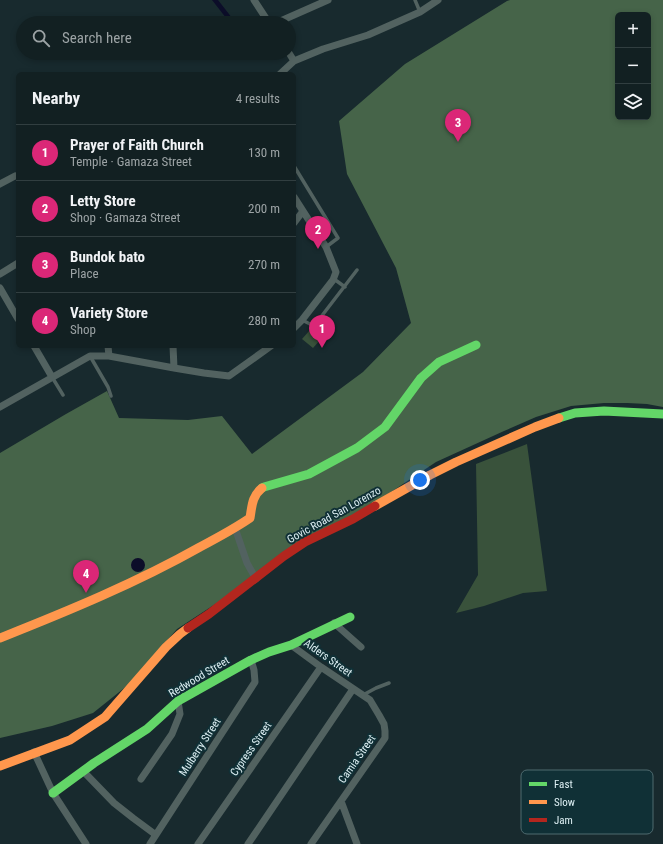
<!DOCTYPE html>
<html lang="en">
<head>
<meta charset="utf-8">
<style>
	body { margin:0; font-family:"Roboto Condensed",sans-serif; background:#1b282a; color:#f1f3f6 }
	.controls { position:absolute; right:12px; top:12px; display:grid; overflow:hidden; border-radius:6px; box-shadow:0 2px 6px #0003 }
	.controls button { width:36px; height:36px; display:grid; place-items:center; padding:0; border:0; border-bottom:1px solid #313e40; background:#122022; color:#f1f3f6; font:20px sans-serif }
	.you { position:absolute; left:420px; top:480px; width:14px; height:14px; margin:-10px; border:3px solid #fff; border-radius:50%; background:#1a73e8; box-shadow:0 0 0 6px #1a73e833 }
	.badge { display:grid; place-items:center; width:26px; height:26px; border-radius:50%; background:#db2777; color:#fff; font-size:13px; font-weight:700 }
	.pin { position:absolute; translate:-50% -33px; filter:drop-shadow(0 1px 2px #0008) }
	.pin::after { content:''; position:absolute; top:21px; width:14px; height:12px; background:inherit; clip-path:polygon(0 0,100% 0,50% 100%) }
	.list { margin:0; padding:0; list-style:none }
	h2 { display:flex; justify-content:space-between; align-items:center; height:52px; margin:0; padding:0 16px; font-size:17px }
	h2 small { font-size:13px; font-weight:400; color:#9ca3a5 }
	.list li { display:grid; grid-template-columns:26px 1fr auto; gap:12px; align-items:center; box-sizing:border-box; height:56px; padding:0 16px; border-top:1px solid #313e40 }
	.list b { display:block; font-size:15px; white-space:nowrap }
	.list p { margin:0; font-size:13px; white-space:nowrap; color:#9ca3a5 }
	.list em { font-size:13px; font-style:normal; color:#9ca3a5 }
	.icon { flex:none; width:22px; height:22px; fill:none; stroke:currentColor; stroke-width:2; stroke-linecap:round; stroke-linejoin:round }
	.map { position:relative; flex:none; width:663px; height:844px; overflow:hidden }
	.search { position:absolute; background:#122022; box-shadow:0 2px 6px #0003; left:16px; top:16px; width:280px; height:44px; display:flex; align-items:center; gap:10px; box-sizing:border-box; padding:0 14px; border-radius:22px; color:#9ca3a5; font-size:15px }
	.panel { position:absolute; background:#122022; box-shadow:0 2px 6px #0003; left:16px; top:72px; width:280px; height:276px; border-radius:6px }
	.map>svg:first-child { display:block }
</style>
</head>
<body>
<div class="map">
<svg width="663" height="844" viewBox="0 0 663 844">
	<rect width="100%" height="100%" fill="#182a2e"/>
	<path fill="#39523b" d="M310 330 321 339 313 348 302 339Z
		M527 444 547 591 523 593 484 606 456 613 478 575 476 464Z"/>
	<path fill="#466449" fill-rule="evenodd" d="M510 0H663V407L647 404 627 403H604L571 406 536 417 504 431 436 462 370 506 343 521 177 629 128 685 93 713 52 726 0 738V453L66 414 107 391 119 418 188 420 222 416 252 454 363 372 411 323 396 268 347 174 339 121 405 64 507 1ZM618 15H648V117H618Z"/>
	<path fill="#0c0d29" d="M212 0H218L236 23H230Z
		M131 565a7 7 0 1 1 14 0a7 7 0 1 1-14 0Z"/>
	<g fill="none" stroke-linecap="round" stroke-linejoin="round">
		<path stroke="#526260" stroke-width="3.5" d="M415 0 420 12
			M294 166 338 238 326 247
			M334 279 345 287
			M302 320 314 326 357 270
			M90 356 108 387 111 396
			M52 377 63 395
			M363 695 376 688 389 683"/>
		<path stroke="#526260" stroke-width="7" d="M254 0 269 23
			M276 23 328 0
			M289 53 294 61
			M280 74 294 61 323 49 368 35 420 12 438 0
			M0 184 15 176
			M294 197 326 247 336 272 333 280 302 320 294 328
			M294 223 303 211
			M0 274 18 263
			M0 288 18 319
			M34 346 52 377
			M108 346 109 356
			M173 346 174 368
			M0 407 90 356H109L174 368 204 373 229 376 271 346
			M235 528 247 563 256 579
			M334 623 361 647
			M291 645 321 667 370 700 379 715 384 724 385 731V738L311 844
			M34 752 53 793 86 844
			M84 772 114 803 133 818 156 835
			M141 779 172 734 180 714 178 701
			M341 801 357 844
			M150 844 255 682 254 670 251 660
			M198 844 321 667
			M248 844 353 689"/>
		<path stroke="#63d668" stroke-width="9" d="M559 418 575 413 604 411 663 414
			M262 488 264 487 309 474 357 448 385 427 421 378 439 362 476 345
			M53 793 94 763 147 729 178 701 251 660 269 652 291 645 350 617"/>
		<path stroke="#ff974d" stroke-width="9" d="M375 506 430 475 456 462 535 427 559 418
			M0 638C68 611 136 583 200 547 217 538 234 529 250 518 252 506 252 496 262 488
			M0 766 70 740 105 717 166 647 180 634 188 628"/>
		<path stroke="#b3261e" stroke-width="9" d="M188 628 209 614 284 556 305 542 353 519 375 506"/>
	</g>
	<g text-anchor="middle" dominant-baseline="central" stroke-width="4" stroke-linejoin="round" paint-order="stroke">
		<g font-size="11" fill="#def0f4" stroke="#103036">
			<text transform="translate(334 515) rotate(-29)">Govic Road San Lorenzo</text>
			<text transform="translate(328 658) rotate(35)">Alders Street</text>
			<text transform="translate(199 677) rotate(-31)">Redwood Street</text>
			<text transform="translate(200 747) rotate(-57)">Mulberry Street</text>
			<text transform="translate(251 749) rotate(-55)">Cypress Street</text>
			<text transform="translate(357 759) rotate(-55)">Camia Street</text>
		</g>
	</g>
	<rect x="521" y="770" width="132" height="64" rx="6" fill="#103036" stroke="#4e6a6f" stroke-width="1"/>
	<rect x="529" y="782" width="18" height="4" fill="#63d668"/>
	<rect x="529" y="800" width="18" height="4" fill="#ff974d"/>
	<rect x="529" y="818" width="18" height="4" fill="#b3261e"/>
	<g font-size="11" fill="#def0f4">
		<text x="554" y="788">Fast</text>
		<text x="554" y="806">Slow</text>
		<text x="554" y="824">Jam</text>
	</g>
</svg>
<div class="controls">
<button>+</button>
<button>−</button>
<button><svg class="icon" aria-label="layers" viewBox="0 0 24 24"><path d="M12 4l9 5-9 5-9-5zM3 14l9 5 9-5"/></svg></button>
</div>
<div class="you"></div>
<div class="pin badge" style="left:322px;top:348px">1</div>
<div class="pin badge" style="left:318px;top:249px">2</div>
<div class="pin badge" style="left:458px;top:142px">3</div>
<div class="pin badge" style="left:86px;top:593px">4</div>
<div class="search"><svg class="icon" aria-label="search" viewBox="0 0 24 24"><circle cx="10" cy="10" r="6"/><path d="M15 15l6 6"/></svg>Search here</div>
<section class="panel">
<h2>Nearby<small>4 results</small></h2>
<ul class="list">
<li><span class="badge">1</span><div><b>Prayer of Faith Church</b><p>Temple · Gamaza Street</p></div><em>130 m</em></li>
<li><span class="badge">2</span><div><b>Letty Store</b><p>Shop · Gamaza Street</p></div><em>200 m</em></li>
<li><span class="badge">3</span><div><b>Bundok bato</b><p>Place</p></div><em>270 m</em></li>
<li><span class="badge">4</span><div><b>Variety Store</b><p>Shop</p></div><em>280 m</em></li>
</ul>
</section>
</div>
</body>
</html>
